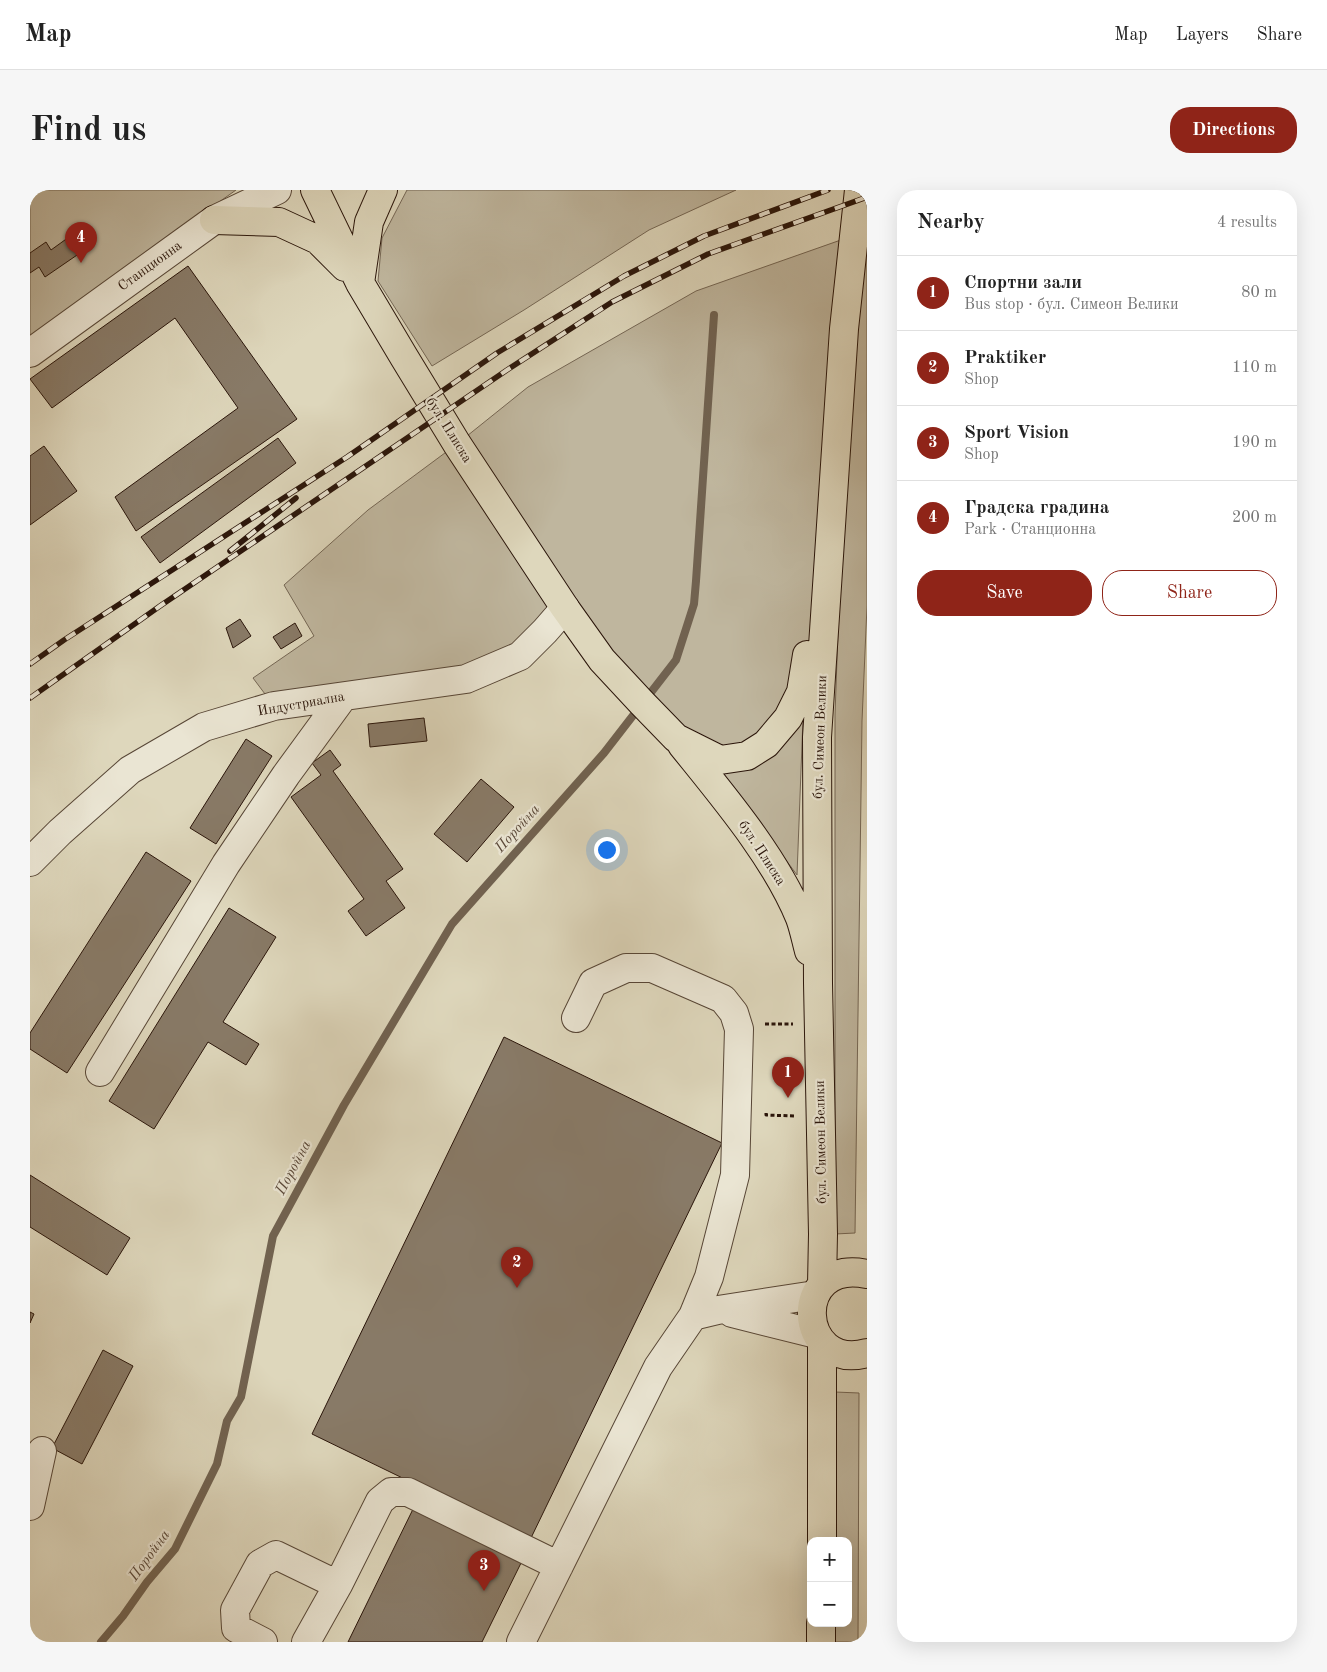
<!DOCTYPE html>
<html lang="en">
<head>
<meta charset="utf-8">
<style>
	body { margin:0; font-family:"Old Standard TT",serif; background:#f6f6f6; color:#222 }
	.controls { position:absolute; right:15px; bottom:15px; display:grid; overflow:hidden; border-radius:10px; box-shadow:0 5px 20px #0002 }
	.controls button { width:45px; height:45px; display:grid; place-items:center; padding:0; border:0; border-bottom:1px solid #e0e0e0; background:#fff; color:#222; font:25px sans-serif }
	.you { position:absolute; left:576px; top:659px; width:18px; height:18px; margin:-12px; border:4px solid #fff; border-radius:50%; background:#1a73e8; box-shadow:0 0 0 8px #1a73e833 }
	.badge { display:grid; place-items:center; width:32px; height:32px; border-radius:50%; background:#8f2418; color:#fff; font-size:16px; font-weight:700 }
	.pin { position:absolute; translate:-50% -41px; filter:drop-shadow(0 1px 2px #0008) }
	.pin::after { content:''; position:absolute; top:26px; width:18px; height:15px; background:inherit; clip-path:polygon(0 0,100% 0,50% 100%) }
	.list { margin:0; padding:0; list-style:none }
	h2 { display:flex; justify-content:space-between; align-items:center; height:65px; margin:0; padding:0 20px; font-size:21px }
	h2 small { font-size:16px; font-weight:400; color:#767676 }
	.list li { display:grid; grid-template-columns:32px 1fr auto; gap:15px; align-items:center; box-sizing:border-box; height:75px; padding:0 20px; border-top:1px solid #e0e0e0 }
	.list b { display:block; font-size:19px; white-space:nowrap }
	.list p { margin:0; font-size:16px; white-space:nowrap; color:#767676 }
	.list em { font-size:16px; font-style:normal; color:#767676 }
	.actions { display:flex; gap:10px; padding:15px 20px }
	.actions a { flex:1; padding:11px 0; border:1px solid #8f2418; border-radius:20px; text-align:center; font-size:18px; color:#8f2418 }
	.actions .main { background:#8f2418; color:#fff }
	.map { position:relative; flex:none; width:837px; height:1452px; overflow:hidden; border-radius:20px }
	header { display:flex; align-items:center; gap:30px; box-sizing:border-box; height:70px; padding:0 25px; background:#fff; border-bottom:1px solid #e0e0e0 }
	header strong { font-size:24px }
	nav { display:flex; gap:28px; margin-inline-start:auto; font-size:18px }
	.intro { display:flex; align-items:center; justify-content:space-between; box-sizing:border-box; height:120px; padding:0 30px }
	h1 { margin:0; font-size:35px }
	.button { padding:12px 22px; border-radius:20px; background:#8f2418; color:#fff; font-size:18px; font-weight:700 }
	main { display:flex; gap:30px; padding:0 30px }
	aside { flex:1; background:#fff; border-radius:20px; box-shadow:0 5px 20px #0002 }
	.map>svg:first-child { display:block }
</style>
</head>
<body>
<header>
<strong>Map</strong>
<nav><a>Map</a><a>Layers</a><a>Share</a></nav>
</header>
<div class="intro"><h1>Find us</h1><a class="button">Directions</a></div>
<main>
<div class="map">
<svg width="837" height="1452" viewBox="0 0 837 1452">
	<rect width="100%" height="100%" fill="#ded7bc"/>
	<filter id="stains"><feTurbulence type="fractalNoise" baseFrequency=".004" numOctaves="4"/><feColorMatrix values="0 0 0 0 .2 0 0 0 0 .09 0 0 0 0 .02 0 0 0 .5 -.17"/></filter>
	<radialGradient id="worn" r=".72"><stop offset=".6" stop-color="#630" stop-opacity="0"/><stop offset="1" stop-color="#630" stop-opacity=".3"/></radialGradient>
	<path fill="#bfb69e" stroke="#746654" d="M0 0H206L0 146Z
		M377 0H706L619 40 494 120 402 176 348 91 352 48Z
		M837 19V416L832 531 825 1043 805 1044V525L811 357 820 207Z
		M825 45 803 304 771 502 717 566 647 549 535 418 490 466 244 516 223 488 284 446 254 395 338 320 427 254 498 197 666 101Z
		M773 528 767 685 688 578Z
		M805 1202 829 1203 828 1452H804V1433H818V1351H804Z"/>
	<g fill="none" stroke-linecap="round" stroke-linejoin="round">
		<path stroke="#716250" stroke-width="8" d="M71 1452 93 1426 117 1392 145 1359 187 1274 197 1231 211 1207 243 1046 314 915 422 734 574 563 646 470 664 414 666 391 684 125"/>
	</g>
	<path fill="#887a67" stroke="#2a150a" d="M39 47 50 63 15 87 9 77 0 83V63L16 52 21 60Z
		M158 76 267 229 106 341 85 307 208 218 145 128 22 218 0 189Z
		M248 248 266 273 130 373 111 347Z
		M14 256 47 301 0 335V266Z
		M210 429 221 446 203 458 196 438Z
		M265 433 272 446 251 459 243 447Z
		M394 528 397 551 340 557 338 534Z
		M216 549 242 566 186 654 160 638Z
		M300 560 311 575 303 581 373 679 356 691 375 718 336 746 318 721 334 709 261 607 291 585 282 573Z
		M451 589 484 617 437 672 404 644Z
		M116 662 161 691 37 883 0 859V843Z
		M199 718 246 747 193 832 229 854 216 875 178 852 124 939 79 911Z
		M474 847 692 953 500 1350 282 1244Z
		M0 985 100 1048 77 1085 0 1037Z
		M0 1122 4 1124 0 1133Z
		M73 1160 103 1176 52 1274 22 1258Z
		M386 1313 494 1367 452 1452H318Z"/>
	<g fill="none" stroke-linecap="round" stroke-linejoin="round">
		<defs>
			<path id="minor" d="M0 163 184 30 247 0
				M0 672 30 642 100 580 174 537 244 516 436 489 490 466 515 441 535 418
				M546 828 563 793 596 778H622L693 809 704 823 709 839 705 985 679 1087 663 1126
				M70 882 196 674 256 585 313 507
				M702 1123 786 1144
				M0 1316 12 1261
				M233 1452 206 1438 205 1420 230 1374 246 1365 308 1395
				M276 1452 308 1395 350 1311 361 1302H378L529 1376
				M491 1452 628 1177 663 1126 688 1120 785 1105"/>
			<path id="major" d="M285 0 330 93 374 167 427 254 535 418 572 470 612 513 646 548 690 570 717 566 736 554 758 528 771 502 777 465
				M184 30 249 32 288 50 315 77
				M330 93 339 32 353 0
				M652 555C693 606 745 667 770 728 774 739 776 750 779 761
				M837 1084C760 1068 767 1182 837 1163
				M792 1095 793 1044 788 793 787 547 814 139 829 0
				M792 1351V1152
				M791 1452V1433"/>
		</defs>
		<use href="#minor" stroke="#574636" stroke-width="30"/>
		<use href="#major" stroke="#2a150a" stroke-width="30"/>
		<path stroke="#2a150a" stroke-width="3" stroke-dasharray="4 2.5" stroke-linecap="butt" d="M735 834H763
			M736 923V925L765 926"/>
		<use href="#minor" stroke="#eae5d3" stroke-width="28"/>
		<use href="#major" stroke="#ded7bc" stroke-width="28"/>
		<defs>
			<path id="rail" d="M200 361 266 308
				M0 474 34 450 317 267 467 163 594 86 674 46 798 0
				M0 508 130 416 477 180 582 112 678 64 837 7"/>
		</defs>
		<use href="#rail" stroke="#2a150a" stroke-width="5.5"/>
		<use href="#rail" stroke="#eae5d3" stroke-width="4" stroke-dasharray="11" stroke-linecap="butt"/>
	</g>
	<g text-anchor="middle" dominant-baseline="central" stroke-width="4.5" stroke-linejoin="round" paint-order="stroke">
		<g font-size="14" fill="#2a150a" stroke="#eae5d3">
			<text transform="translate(120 76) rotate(-36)">Станционна</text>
			<text transform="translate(419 240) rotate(58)">бул. Плиска</text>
			<text transform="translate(271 514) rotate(-10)">Индустриална</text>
			<text transform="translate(790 547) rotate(-88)">бул. Симеон Велики</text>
			<text transform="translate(732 663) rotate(57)">бул. Плиска</text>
			<text transform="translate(791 952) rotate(-91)">бул. Симеон Велики</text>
		</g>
		<g font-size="15" font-style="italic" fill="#5a4839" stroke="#eae5d3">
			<text transform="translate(488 639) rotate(-48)">Поройна</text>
			<text transform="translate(264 978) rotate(-62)">Поройна</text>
			<text transform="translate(120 1366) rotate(-54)">Поройна</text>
		</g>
	</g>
	<rect width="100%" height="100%" filter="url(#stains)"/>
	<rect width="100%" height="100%" fill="url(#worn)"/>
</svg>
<div class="controls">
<button>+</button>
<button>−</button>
</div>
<div class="you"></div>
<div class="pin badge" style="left:758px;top:908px">1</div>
<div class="pin badge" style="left:487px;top:1098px">2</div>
<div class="pin badge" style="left:454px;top:1401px">3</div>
<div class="pin badge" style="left:51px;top:73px">4</div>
</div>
<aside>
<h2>Nearby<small>4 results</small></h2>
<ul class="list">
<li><span class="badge">1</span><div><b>Спортни зали</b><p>Bus stop · бул. Симеон Велики</p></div><em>80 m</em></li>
<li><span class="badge">2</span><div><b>Praktiker</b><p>Shop</p></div><em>110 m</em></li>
<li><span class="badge">3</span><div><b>Sport Vision</b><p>Shop</p></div><em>190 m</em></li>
<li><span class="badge">4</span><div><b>Градска градина</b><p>Park · Станционна</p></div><em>200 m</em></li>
</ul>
<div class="actions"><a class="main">Save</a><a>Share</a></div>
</aside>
</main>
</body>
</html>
